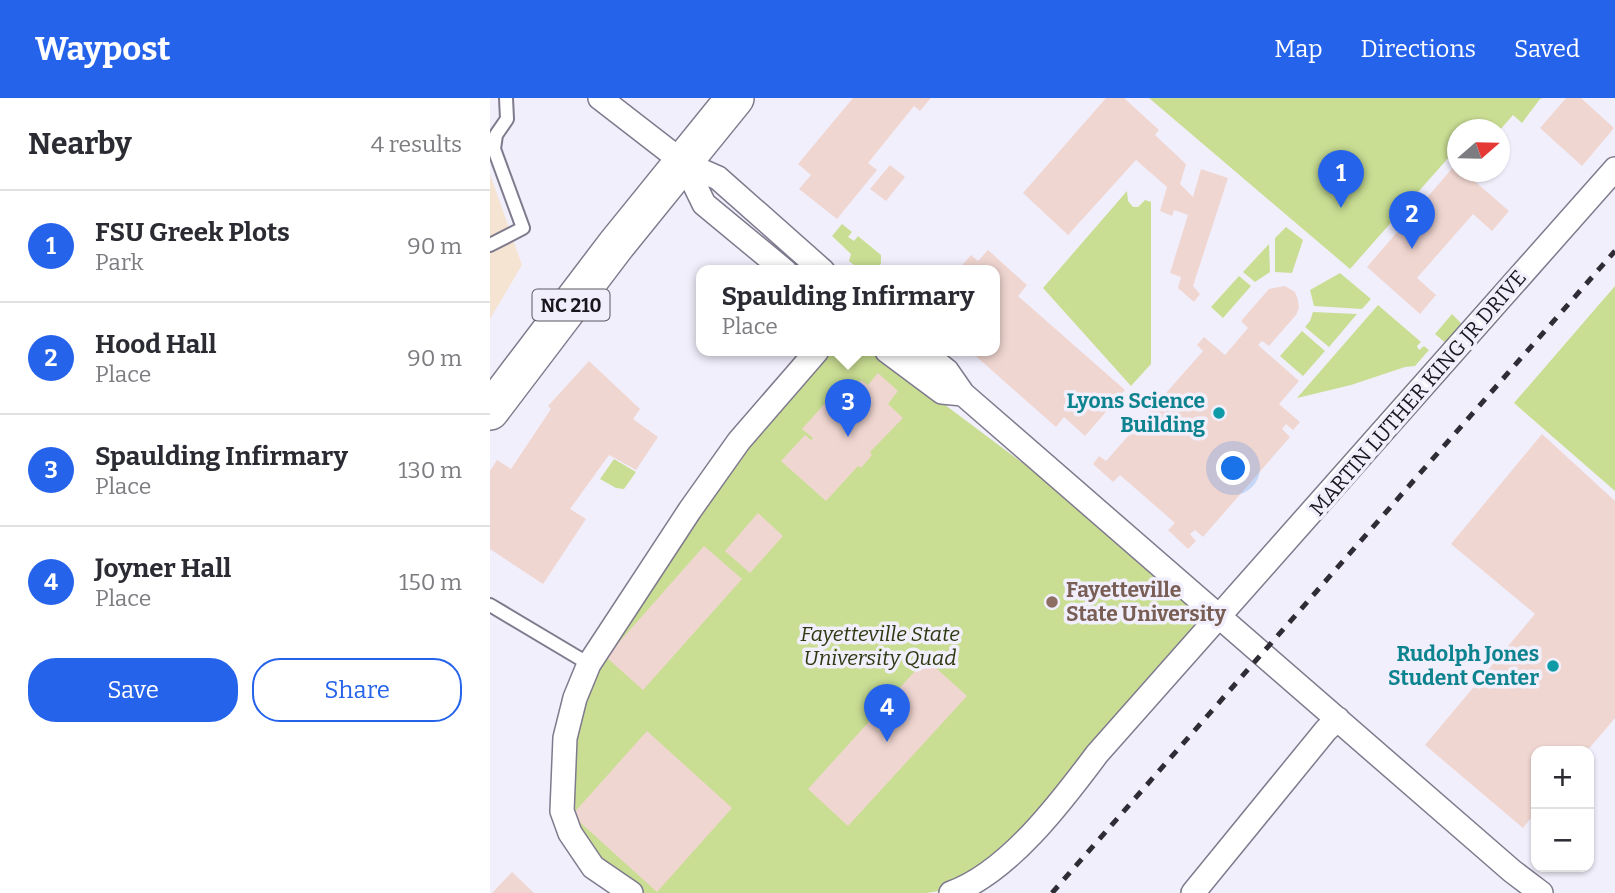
<!DOCTYPE html>
<html lang="en">
<head>
<meta charset="utf-8">
<style>
	body { margin:0; font-family:Bitter,serif; background:#f2f2f3; color:#2b2b33 }
	.controls { position:absolute; right:21px; bottom:21px; display:grid; overflow:hidden; border-radius:14px; box-shadow:0 2px 5px #0004 }
	.controls button { width:63px; height:63px; display:grid; place-items:center; padding:0; border:0; border-bottom:2px solid #e1e1e2; background:#fff; color:#2b2b33; font:35px sans-serif }
	.compass { position:absolute; left:957px; top:21px; width:63px; height:63px; border-radius:50%; background:#fff; box-shadow:0 2px 5px #0004; rotate:70deg }
	.you { position:absolute; left:744px; top:371px; width:24px; height:24px; margin:-18px; border:5px solid #fff; border-radius:50%; background:#1a73e8; box-shadow:0 0 0 10px #1a73e833 }
	.badge { display:grid; place-items:center; width:46px; height:46px; border-radius:50%; background:#2563eb; color:#fff; font-size:23px; font-weight:700 }
	.pin { position:absolute; translate:-50% -58px; filter:drop-shadow(0 2px 4px #0008) }
	.pin::after { content:''; position:absolute; top:37px; width:24px; height:21px; background:inherit; clip-path:polygon(0 0,100% 0,50% 100%) }
	.popup { position:absolute; left:206px; top:167px; width:304px; height:91px; box-sizing:border-box; display:grid; place-content:center; border-radius:14px; background:#fff; filter:drop-shadow(0 2px 5px #0005); font-size:23px; white-space:nowrap; color:#7c7c81 }
	.popup b { font-size:26px; color:#2b2b33 }
	.popup::after { content:''; position:absolute; left:50%; top:100%; margin-left:-14px; border:14px solid transparent; border-top-color:#fff }
	.list { margin:0; padding:0; list-style:none }
	h2 { display:flex; justify-content:space-between; align-items:center; height:91px; margin:0; padding:0 28px; font-size:30px }
	h2 small { font-size:23px; font-weight:400; color:#7c7c81 }
	.list li { display:grid; grid-template-columns:46px 1fr auto; gap:21px; align-items:center; box-sizing:border-box; height:112px; padding:0 28px; border-top:2px solid #e1e1e2 }
	.list b { display:block; font-size:26px; white-space:nowrap }
	.list p { margin:0; font-size:23px; white-space:nowrap; color:#7c7c81 }
	.list em { font-size:23px; font-style:normal; color:#7c7c81 }
	.actions { display:flex; gap:14px; padding:21px 28px }
	.actions a { flex:1; padding:16px 0; border:2px solid #2563eb; border-radius:28px; text-align:center; font-size:24px; color:#2563eb }
	.actions .main { background:#2563eb; color:#fff }
	.map { position:relative; flex:none; width:1125px; height:795px; overflow:hidden }
	header { display:flex; align-items:center; gap:42px; box-sizing:border-box; height:98px; padding:0 35px; background:#2563eb; color:#fff }
	header strong { font-size:33px }
	nav { display:flex; gap:38px; margin-inline-start:auto; font-size:24px }
	main { display:flex }
	aside { flex:1; background:#fff }
	.map>svg:first-child { display:block }
</style>
</head>
<body>
<header>
<strong>Waypost</strong>
<nav><a>Map</a><a>Directions</a><a>Saved</a></nav>
</header>
<main>
<aside>
<h2>Nearby<small>4 results</small></h2>
<ul class="list">
<li><span class="badge">1</span><div><b>FSU Greek Plots</b><p>Park</p></div><em>90 m</em></li>
<li><span class="badge">2</span><div><b>Hood Hall</b><p>Place</p></div><em>90 m</em></li>
<li><span class="badge">3</span><div><b>Spaulding Infirmary</b><p>Place</p></div><em>130 m</em></li>
<li><span class="badge">4</span><div><b>Joyner Hall</b><p>Place</p></div><em>150 m</em></li>
</ul>
<div class="actions"><a class="main">Save</a><a>Share</a></div>
</aside>
<div class="map">
<svg width="1125" height="795" viewBox="0 0 1125 795">
	<rect width="100%" height="100%" fill="#f2effc"/>
	<path fill="#f5e4d2" d="M0 76 32 167 0 221Z"/>
	<path fill="#c9de93" d="M659 0H1053L1050 1 1032 25 1023 17 1010 32H968L967 50 860 171Z
		M637 93 638 103 643 109H648L655 102 661 104V266L641 288 553 190Z
		M352 126 362 134 358 139 364 143 368 138 391 157V165L387 172H370L359 163 361 156 342 138Z
		M796 129 813 142 802 175 785 174V140Z
		M779 146 780 174 765 184 753 174Z
		M850 175 881 201 872 211 824 208 820 192Z
		M749 178 761 188 733 220 721 209Z
		M1125 188V393L1024 305Z
		M888 207 931 244 927 248 929 252 934 248 939 252 925 268 915 269 861 287 807 300Z
		M823 214 867 216 839 249 815 229 820 223Z
		M962 216 973 227 958 247 945 236Z
		M812 233 835 253 813 278 790 258Z
		M329 253H383L582 402 721 521 500 771 457 792 436 795H142L82 738 84 608 117 539Z
		M124 361 146 374 134 391 126 390 110 381Z"/>
	<path fill="#f0d6d1" d="M363 0H441L430 13 424 8 378 65 387 72 347 121 309 91 321 77 308 66Z
		M616 0H634L669 32 665 37 696 66 690 86 703 99 711 71 738 80 703 188 710 196 704 204 688 190 691 179 680 175 698 117 684 112 682 118 670 113 677 89 646 62 578 137 533 95Z
		M1076 0H1091L1124 30 1092 68 1050 30Z
		M966 66 968 74H974L1019 113 1002 133 983 116 927 180 946 197 930 216 877 169Z
		M400 67 415 79 396 103 380 91Z
		M498 152 537 187 528 198 635 292 595 338 574 319 566 329 480 253H505V173H467L481 157 488 163Z
		M795 188 805 194 808 202 809 210 806 217 779 248 772 243 768 247 809 283 789 306 810 324 803 332 796 326 792 331 800 339 713 439 705 432 700 436 706 443 698 451 678 432 685 425 630 377 623 384 603 366 609 358 616 363 713 253 707 247 714 239 735 257 758 230 751 223 779 191Z
		M99 263 150 311 143 321 168 339 146 372 119 357 80 411 96 421 53 486 0 451V373L7 362 21 371 61 311 58 308Z
		M388 275 408 293 398 306 413 320 380 354 382 357 371 370 368 368 336 403 291 363 315 337 321 342 323 340 312 331 338 302 349 312 351 310 348 307 371 282 378 287Z
		M1052 336 1125 403V620L1097 653H1046V714L1033 730 935 647 1045 516 961 446Z
		M268 415 293 438 260 475 235 453Z
		M214 448 252 481 153 592 116 559Z
		M436 561 477 598 358 728 318 691Z
		M157 633 242 710 167 794 82 717Z
		M22 774 44 795H2Z"/>
	<g fill="none" stroke-linecap="round" stroke-linejoin="round">
		<defs>
			<path id="lane" d="M0 147 33 130 4 51 6 37 17 21 16 0
				M0 507 99 566"/>
			<path id="street" d="M110 0 194 65 228 80 333 173
				M194 65 214 106 295 173
				M397 253 452 294 473 296
				M432 253 457 273 473 296 1022 773 1051 795
				M141 795 103 769 80 735 72 713 75 640 85 600 99 566 200 412 249 343 327 253
				M461 795C518 775 572 703 607 656L1125 71
				M703 795 836 632 848 621"/>
			<path id="primary" d="M0 313 126 147 245 0"/>
		</defs>
		<use href="#lane" stroke="#7f7a8d" stroke-width="16"/>
		<use href="#street" stroke="#7f7a8d" stroke-width="26"/>
		<use href="#primary" stroke="#7f7a8d" stroke-width="40"/>
		<use href="#lane" stroke="#fff" stroke-width="12"/>
		<use href="#street" stroke="#fff" stroke-width="23"/>
		<use href="#primary" stroke="#fff" stroke-width="37"/>
		<path stroke="#2f2c35" stroke-width="5" stroke-dasharray="9 9" stroke-linecap="butt" d="M562 795 1125 153"/>
	</g>
	<g fill="#0f9aa8" stroke="#f2effc" stroke-width="2.5">
		<circle cx="729" cy="315" r="7"/>
		<circle cx="1063" cy="568" r="7"/>
	</g>
	<circle fill="#8d6e63" stroke="#f2effc" stroke-width="2.5" cx="562" cy="504" r="7"/>
	<g text-anchor="middle" dominant-baseline="central" stroke-width="7" stroke-linejoin="round" paint-order="stroke">
		<rect fill="#f2effc" stroke="#5a5761" stroke-width="2" x="42.5" y="191.5" width="77" height="31" rx="5"/>
		<g font-size="19" font-weight="bold" fill="#19161e">
			<text x="81" y="207">NC 210</text>
		</g>
		<g font-size="21" fill="#19161e" stroke="#f2effc">
			<text transform="translate(928 295) rotate(-49)">MARTIN LUTHER KING JR DRIVE</text>
		</g>
		<g font-size="21" font-weight="bold" fill="#0d838f" stroke="#f2effc" text-anchor="end">
			<text x="715" y="303">Lyons Science<tspan x="715" dy="24">Building</tspan></text>
			<text x="1049" y="556">Rudolph Jones<tspan x="1049" dy="24">Student Center</tspan></text>
		</g>
		<g font-size="21" font-weight="bold" fill="#785e54" stroke="#f2effc" text-anchor="start">
			<text x="576" y="492">Fayetteville<tspan x="576" dy="24">State University</tspan></text>
		</g>
		<g font-size="21" font-style="italic" fill="#2f3911" stroke="#f2effc">
			<text x="390" y="536">Fayetteville State<tspan x="390" dy="24">University Quad</tspan></text>
		</g>
	</g>
</svg>
<div class="controls">
<button>+</button>
<button>−</button>
</div>
<svg class="compass" viewBox="-18 -18 36 36"><path d="M0-13l5 13h-10z" fill="#e53935"/><path d="M0 13l5-13h-10z" fill="#7c7c81"/></svg>
<div class="you"></div>
<div class="pin badge" style="left:851px;top:110px">1</div>
<div class="pin badge" style="left:922px;top:151px">2</div>
<div class="pin badge" style="left:358px;top:339px">3</div>
<div class="popup"><b>Spaulding Infirmary</b>Place</div>
<div class="pin badge" style="left:397px;top:644px">4</div>
</div>
</main>
</body>
</html>
